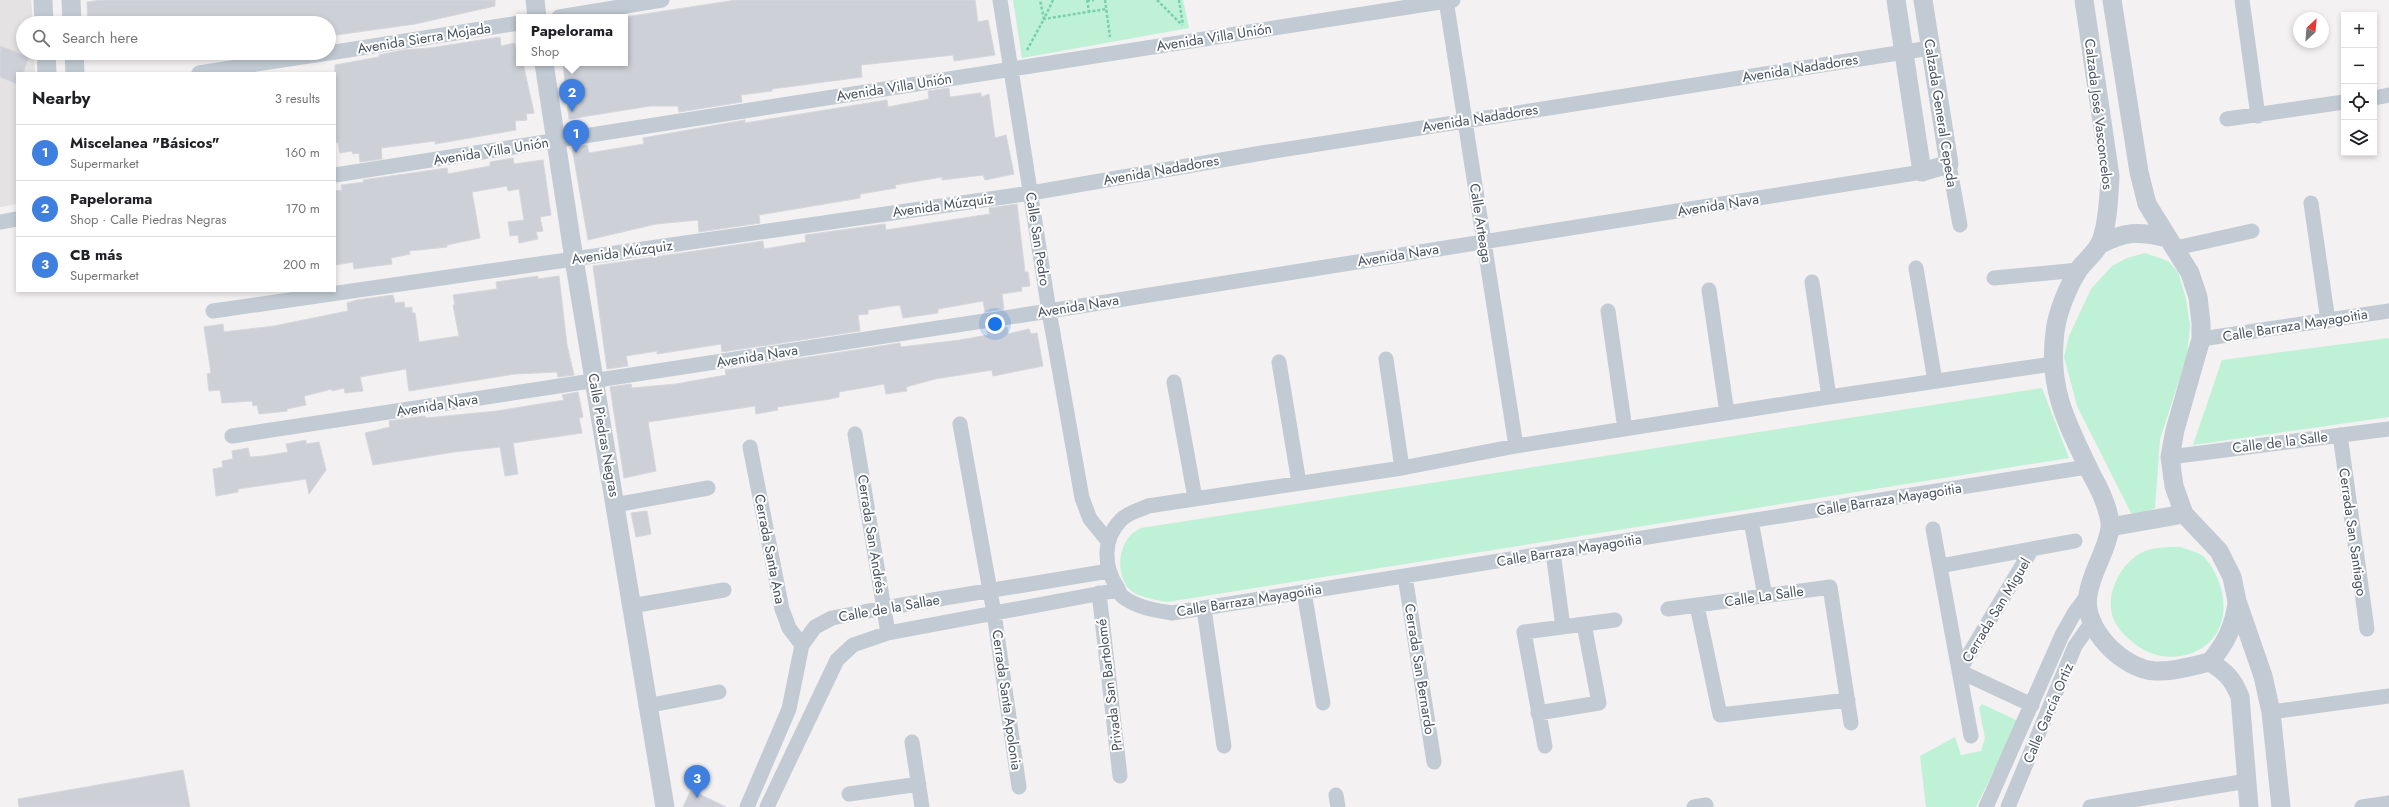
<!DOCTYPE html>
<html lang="en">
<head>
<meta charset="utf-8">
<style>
	body { margin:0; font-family:Jost,sans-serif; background:#f2f2f2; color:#202124 }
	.controls { position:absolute; right:12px; top:12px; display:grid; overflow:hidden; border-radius:0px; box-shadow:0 2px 6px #0003 }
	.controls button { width:36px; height:36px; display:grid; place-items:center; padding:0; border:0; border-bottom:1px solid #e0e0e0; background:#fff; color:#202124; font:20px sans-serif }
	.compass { position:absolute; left:2293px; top:12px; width:36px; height:36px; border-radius:50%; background:#fff; box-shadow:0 2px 6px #0003; rotate:26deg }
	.you { position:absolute; left:995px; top:324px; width:14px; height:14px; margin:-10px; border:3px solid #fff; border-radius:50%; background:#1a73e8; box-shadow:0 0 0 6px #1a73e833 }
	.badge { display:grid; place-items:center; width:26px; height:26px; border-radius:50%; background:#1360ec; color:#fff; font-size:13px; font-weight:700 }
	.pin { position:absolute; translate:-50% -33px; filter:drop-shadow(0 1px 2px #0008) }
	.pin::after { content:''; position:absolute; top:21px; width:14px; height:12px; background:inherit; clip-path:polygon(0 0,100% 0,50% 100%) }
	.popup { position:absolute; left:516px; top:14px; width:112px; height:52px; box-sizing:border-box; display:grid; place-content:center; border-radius:0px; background:#fff; filter:drop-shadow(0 1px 3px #0005); font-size:13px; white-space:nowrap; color:#757577 }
	.popup b { font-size:15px; color:#202124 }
	.popup::after { content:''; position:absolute; left:50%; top:100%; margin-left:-8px; border:8px solid transparent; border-top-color:#fff }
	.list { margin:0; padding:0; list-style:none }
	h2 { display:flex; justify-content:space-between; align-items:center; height:52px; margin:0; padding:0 16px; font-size:17px }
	h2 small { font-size:13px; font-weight:400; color:#757577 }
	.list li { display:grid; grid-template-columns:26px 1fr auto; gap:12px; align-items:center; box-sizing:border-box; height:56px; padding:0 16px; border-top:1px solid #e0e0e0 }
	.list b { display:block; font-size:15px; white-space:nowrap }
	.list p { margin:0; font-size:13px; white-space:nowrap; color:#757577 }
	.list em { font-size:13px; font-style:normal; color:#757577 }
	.icon { flex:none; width:22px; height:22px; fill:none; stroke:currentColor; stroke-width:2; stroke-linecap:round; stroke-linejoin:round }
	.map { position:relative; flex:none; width:2389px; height:807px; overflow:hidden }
	.search { position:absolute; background:#fff; box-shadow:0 2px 6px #0003; left:16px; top:16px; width:320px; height:44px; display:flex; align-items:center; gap:10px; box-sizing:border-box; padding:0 14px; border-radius:22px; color:#757577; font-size:15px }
	.panel { position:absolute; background:#fff; box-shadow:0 2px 6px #0003; left:16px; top:72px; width:320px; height:220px; border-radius:0px }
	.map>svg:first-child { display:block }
</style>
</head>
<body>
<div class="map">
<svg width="2389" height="807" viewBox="0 0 2389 807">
	<rect width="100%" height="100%" fill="#f3f1f1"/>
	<path fill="#e4e2e3" d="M0 0H31L33 23H23V53H34L35 73H17V204L0 207Z"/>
	<path fill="#bff1d7" d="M1013 0H1183L1189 28 1022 58Z
		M2145 253 2168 261 2178 272 2186 299 2190 326 2187 356 2160 439 2155 508 2144 514 2131 513 2077 406 2064 357 2069 336 2091 289 2112 266 2127 258Z
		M2389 338V417L2193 445 2222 360Z
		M2042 388 2069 458 1167 602C1156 600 1137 597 1129 589 1117 575 1117 549 1131 535 1133 532 1138 530 1141 528Z
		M2181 547C2187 550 2198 552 2203 556 2220 573 2229 604 2220 626 2209 655 2171 664 2146 651 2133 644 2120 633 2114 620 2103 596 2121 561 2145 551 2156 547 2168 547 2181 547Z
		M1982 704 2018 721 1976 807H1926L1920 756 1955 737 1961 755 1981 751 1985 738 1979 708Z"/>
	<path fill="#cdd0d6" stroke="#d5d7dd" d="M101 0H495V6L415 24 329 36V23H88L87 2Z
		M736 0H975L978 22 988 20 995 55 954 61 953 55 861 65 862 77 772 89V91L741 95 742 102 679 112 678 106H650L569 119 563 63H625V17Z
		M500 37 501 46 514 43 516 47H519V63H523L534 113 526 114 527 120 515 121 516 130 435 144V141L381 148 382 159 360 162 359 153 353 154 352 151 340 153 338 142 335 143V65L379 57V55L403 50 430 48Z
		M0 46 29 57 23 73H17V84L0 77Z
		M949 88 950 97 981 93V97L989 94 995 138 1006 135 1014 174 985 180 983 175 942 180V177L895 185 896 188 860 194V198L759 215 760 223 699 232 698 220 656 224 588 240 572 147 587 145 589 153 644 144 643 138 745 120V123L887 100 888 107 929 99 928 91Z
		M513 158 514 164 543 160 551 215 540 217 543 231 536 232 538 239 519 243 518 235 510 236 508 222 524 220 519 189 508 191 507 186 472 192 480 238 447 245V247L409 251 410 254 391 258 392 264 354 269 353 262 335 265V191L342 190 341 185 364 182 363 180 447 168 448 174 490 166V162Z
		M1017 204 1025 272H1028L1030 286 1021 287 1022 291 1002 294 1004 309 985 312 983 301 938 309V313L903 318 900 305 886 307 868 310V314L858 315 860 331 722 352 721 344 657 354V351L626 356 628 366 607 369 593 266 763 241 764 249 806 242 805 235 885 224 886 230 990 214 989 208Z
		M538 276V279L559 276 567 345 574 375 558 377 557 372 515 374 409 391 406 369 360 377 363 391 345 393 344 388 332 391V389L304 396 306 405 287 409V411L259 414 257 405 253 406 252 401 222 403 220 390 209 391 207 374 211 373 204 327 223 324 224 332 274 326 348 311 347 303 357 300 393 295 395 303 404 302 405 308 412 307V313H415L419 342 459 336 453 305H455L453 295 497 289 496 282Z
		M1007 327 1008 334 1029 329 1031 334 1037 333 1043 366 993 376 992 370 935 379 906 387 907 391 886 394 884 384 839 392V397L830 399 777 407 778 410 756 414 755 406 648 422 656 471 624 478 610 387 631 384 632 388 676 384 726 375 725 370 900 343 901 347 960 340 988 335 987 330Z
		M578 392 583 417 579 418 582 433 513 443 518 474 505 476 500 447 454 452 373 465 365 433 390 427 389 421 425 416 426 418 497 411 564 400 562 395Z
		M306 440V444L319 442 326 470 309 494 306 479 238 489V492L216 496 213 469 223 467 222 461 233 459 232 451 248 448 250 457 264 456 288 452 286 444Z
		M647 511 651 534 636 537 631 513Z
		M183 770 190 807H19L18 799Z
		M691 790 726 807H683Z"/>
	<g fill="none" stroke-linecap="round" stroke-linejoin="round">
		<path stroke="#76d1ab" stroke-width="2.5" stroke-dasharray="3 2" stroke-linecap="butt" d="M1053 0 1044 19 1106 9
			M1087 0 1089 12
			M1105 0 1110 37
			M1157 0 1182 25
			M1179 0 1183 25
			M1087 1 1094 0
			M1027 50 1044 19 1040 0"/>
		<path stroke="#c2cad3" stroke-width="15" d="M1000 0 1049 311 1082 498 1090 519 1108 541
			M1446 0 1516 446
			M2242 0 2258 116
			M559 17 662 0
			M329 53 519 23
			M199 73 328 53
			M2374 98 2389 95
			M2227 119 2344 102
			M1949 164 1960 225
			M335 175 1453 0
			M2311 203 2328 321
			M0 222 17 219
			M2176 248 2252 231
			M1916 268 1935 381
			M1994 278 2079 270
			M1812 282 1829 397
			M1709 290 1727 413
			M213 311 1031 193 1262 153 1930 48
			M1608 311 1625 429
			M2201 339 2389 311
			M1386 359 1402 468
			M1279 362 1299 483
			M2052 364 1829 397 1516 446 1402 468 1148 506C1140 510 1127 513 1121 520 1103 538 1103 566 1117 587 1119 590 1120 595 1123 597 1138 608 1155 610 1172 613L2087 467
			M1174 382 1195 498
			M960 424 994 613 1019 787
			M855 434 888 633
			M2340 435 2367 629
			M232 436 1049 311 1922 172
			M750 447 782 609 789 628 802 645
			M2170 457 2389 429
			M615 505 708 488
			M1751 521 1765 596
			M1933 529 1971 736
			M1553 552 1563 627
			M1940 566 2075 541
			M1405 576 1434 762
			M1304 592 1323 703
			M1099 593 1120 776
			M631 606 724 590
			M1697 606 1720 715 1848 700
			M1204 609 1224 746
			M1668 609 1830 587 1851 723
			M2032 705 1959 671 2032 549
			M646 706 719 692
			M2271 712 2389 696
			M1538 713 1599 703 1584 624
			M912 742 922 807
			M1545 746 1524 632 1615 620
			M849 794 919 784
			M1336 795 1338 807
			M747 807 789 709 802 645 815 627 832 618 884 608 1109 571
			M767 807 837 660 853 645 888 633 1118 590
			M1694 807 1706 805V807
			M1986 807 2062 635 2075 612 2087 596
			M2008 807 2075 646 2092 622
			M2090 807 2247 781
			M2362 807 2389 803"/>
		<path stroke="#c2cad3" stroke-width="19" d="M43 0 44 23
			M71 0 72 23
			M535 0 537 17
			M1896 0 1922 172 1949 164 1923 0
			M2084 0 2110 176C2109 195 2108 229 2099 245 2094 254 2085 261 2079 269 2068 286 2057 313 2055 332 2048 386 2065 420 2088 467 2092 477 2099 487 2103 498 2106 505 2111 520 2110 528 2107 551 2091 572 2088 595 2082 629 2123 669 2155 671 2174 672 2191 666 2210 662 2226 672 2233 679 2240 697L2249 807
			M2112 0 2139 172 2147 204 2190 273 2198 297 2201 323V339L2175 430 2170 457 2174 486 2184 514 2219 551 2232 577 2237 601 2263 676 2271 712 2281 807
			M46 53 47 73
			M74 53 75 73
			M544 63 574 259 665 807
			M2099 245C2125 231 2139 231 2168 238
			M2110 527 2184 514
			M2210 662C2225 644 2234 627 2237 603"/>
	</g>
	<g text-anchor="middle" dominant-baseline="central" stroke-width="4" stroke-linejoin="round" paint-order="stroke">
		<g font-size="14" fill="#485260" stroke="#fff">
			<text transform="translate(1214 37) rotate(-9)">Avenida Villa Unión</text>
			<text transform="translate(424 38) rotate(-9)">Avenida Sierra Mojada</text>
			<text transform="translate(1800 68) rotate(-9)">Avenida Nadadores</text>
			<text transform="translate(894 87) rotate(-9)">Avenida Villa Unión</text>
			<text transform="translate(1941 113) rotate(81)">Calzada General Cepeda</text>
			<text transform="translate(2099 114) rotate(83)">Calzada José Vasconcelos</text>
			<text transform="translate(1480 118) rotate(-9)">Avenida Nadadores</text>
			<text transform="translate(491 151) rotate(-9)">Avenida Villa Unión</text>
			<text transform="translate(1161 170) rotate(-10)">Avenida Nadadores</text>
			<text transform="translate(943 205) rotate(-8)">Avenida Múzquiz</text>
			<text transform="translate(1718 205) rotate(-9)">Avenida Nava</text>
			<text transform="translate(1481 223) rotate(81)">Calle Arteaga</text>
			<text transform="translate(1038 239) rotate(81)">Calle San Pedro</text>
			<text transform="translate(622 252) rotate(-8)">Avenida Múzquiz</text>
			<text transform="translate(1398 255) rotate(-9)">Avenida Nava</text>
			<text transform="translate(1078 306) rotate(-9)">Avenida Nava</text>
			<text transform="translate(2295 325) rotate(-9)">Calle Barraza Mayagoitia</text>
			<text transform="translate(757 356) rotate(-9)">Avenida Nava</text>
			<text transform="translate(437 405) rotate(-9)">Avenida Nava</text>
			<text transform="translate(604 435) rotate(80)">Calle Piedras Negras</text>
			<text transform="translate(2280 442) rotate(-7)">Calle de la Salle</text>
			<text transform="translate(1889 499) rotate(-9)">Calle Barraza Mayagoitia</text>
			<text transform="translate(2353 532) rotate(82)">Cerrada San Santiago</text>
			<text transform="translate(872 534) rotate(81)">Cerrada San Andrés</text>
			<text transform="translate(770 549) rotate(79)">Cerrada Santa Ana</text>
			<text transform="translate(1569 550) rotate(-9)">Calle Barraza Mayagoitia</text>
			<text transform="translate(1764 596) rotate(-8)">Calle La Salle</text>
			<text transform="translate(1249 600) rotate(-9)">Calle Barraza Mayagoitia</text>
			<text transform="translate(889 608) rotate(-10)">Calle de la Sallae</text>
			<text transform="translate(1996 610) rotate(-59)">Cerrada San Miguel</text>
			<text transform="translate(1420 669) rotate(81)">Cerrada San Bernardo</text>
			<text transform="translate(1109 685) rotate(-97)">Privada San Bartolomé</text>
			<text transform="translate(1007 700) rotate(82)">Cerrada Santa Apolonia</text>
			<text transform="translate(2048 713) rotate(-67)">Calle García Ortiz</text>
		</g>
	</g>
</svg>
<div class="controls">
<button>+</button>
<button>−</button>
<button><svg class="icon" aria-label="locate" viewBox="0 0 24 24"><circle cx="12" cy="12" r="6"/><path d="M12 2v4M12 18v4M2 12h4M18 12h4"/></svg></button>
<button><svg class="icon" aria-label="layers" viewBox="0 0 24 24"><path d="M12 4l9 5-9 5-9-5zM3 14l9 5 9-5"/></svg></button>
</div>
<svg class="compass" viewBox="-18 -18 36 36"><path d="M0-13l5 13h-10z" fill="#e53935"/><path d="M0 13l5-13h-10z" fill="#757577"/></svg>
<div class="you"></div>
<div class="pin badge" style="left:576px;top:153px;background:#3f7fe0">1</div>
<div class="pin badge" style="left:572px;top:112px;background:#3f7fe0">2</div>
<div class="popup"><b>Papelorama</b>Shop</div>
<div class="pin badge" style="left:697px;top:798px;background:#3f7fe0">3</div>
<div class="search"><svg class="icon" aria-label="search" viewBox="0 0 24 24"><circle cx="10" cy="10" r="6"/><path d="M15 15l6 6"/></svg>Search here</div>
<section class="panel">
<h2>Nearby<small>3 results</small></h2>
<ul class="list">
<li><span class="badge" style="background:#3f7fe0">1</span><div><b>Miscelanea &quot;Básicos&quot;</b><p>Supermarket</p></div><em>160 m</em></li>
<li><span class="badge" style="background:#3f7fe0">2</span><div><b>Papelorama</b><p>Shop · Calle Piedras Negras</p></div><em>170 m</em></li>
<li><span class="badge" style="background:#3f7fe0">3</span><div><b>CB más</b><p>Supermarket</p></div><em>200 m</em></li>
</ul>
</section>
</div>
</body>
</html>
